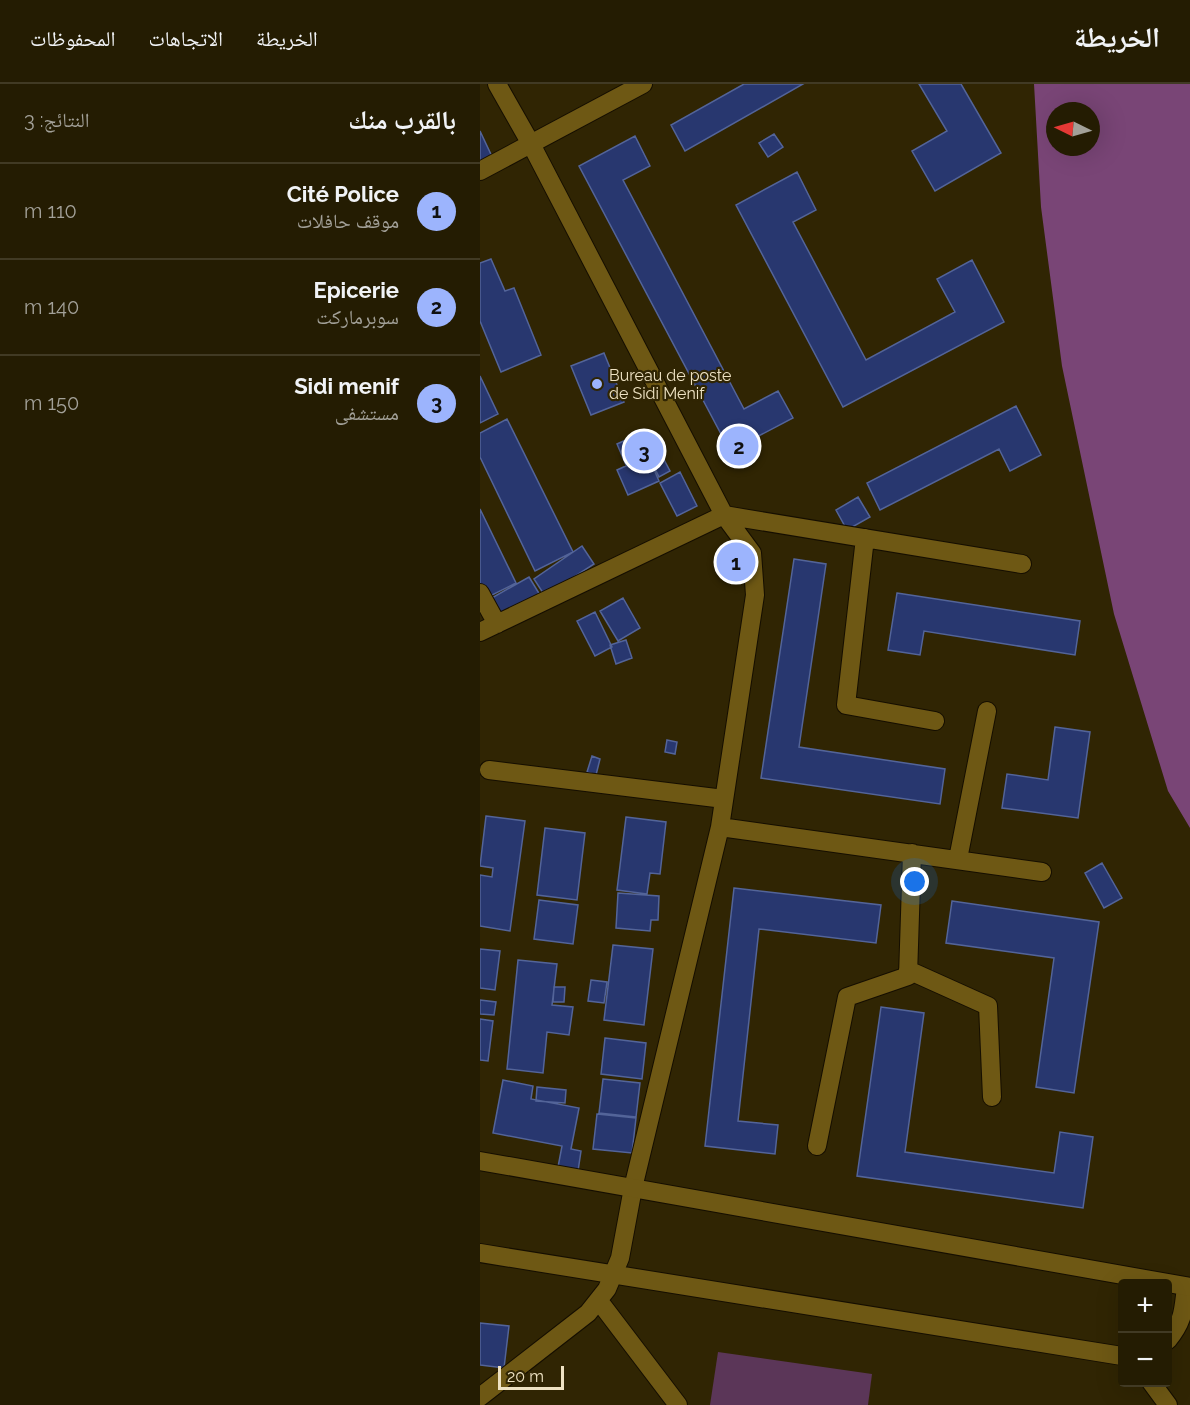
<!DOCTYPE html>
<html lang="ar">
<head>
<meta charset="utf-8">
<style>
	body { margin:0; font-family:Raleway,"Noto Naskh Arabic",sans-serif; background:#2c250c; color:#f1f3f6; direction:rtl }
	.controls { position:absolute; right:18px; bottom:18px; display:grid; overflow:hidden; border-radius:6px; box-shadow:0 6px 24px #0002 }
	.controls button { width:54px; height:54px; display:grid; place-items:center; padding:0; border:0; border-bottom:2px solid #413a24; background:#241c02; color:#f1f3f6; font:30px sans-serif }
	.compass { position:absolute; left:566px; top:18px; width:54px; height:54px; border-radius:50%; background:#241c02; box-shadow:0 6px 24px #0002; rotate:275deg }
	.scale { position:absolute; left:18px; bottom:15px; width:66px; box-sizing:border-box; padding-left:6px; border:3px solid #eee2c3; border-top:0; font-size:16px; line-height:21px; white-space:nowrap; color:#eee2c3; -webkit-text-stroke:4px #302503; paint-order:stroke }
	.you { position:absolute; left:435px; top:798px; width:21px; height:21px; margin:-15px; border:4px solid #fff; border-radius:50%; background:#1a73e8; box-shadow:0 0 0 9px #1a73e833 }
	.badge { display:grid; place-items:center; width:39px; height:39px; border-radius:50%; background:#9cb4fd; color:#111; font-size:20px; font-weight:700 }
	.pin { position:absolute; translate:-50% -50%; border:3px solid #fff; box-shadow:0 2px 6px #0006 }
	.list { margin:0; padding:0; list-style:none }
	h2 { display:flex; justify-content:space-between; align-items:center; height:78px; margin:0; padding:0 24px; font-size:26px }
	h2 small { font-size:20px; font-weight:400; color:#a3a199 }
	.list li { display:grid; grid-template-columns:39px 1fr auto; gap:18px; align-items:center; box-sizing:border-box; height:96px; padding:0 24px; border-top:2px solid #413a24 }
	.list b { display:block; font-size:22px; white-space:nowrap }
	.list p { margin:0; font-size:20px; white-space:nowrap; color:#a3a199 }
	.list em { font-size:20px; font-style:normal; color:#a3a199 }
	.map { position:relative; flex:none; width:710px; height:1321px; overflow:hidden; direction:ltr }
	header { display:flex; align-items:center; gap:36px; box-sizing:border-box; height:84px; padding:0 30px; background:#241c02; border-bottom:2px solid #413a24 }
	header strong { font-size:28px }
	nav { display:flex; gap:33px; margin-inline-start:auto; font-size:21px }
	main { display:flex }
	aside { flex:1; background:#241c02 }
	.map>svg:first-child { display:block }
</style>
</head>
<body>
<header>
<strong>الخريطة</strong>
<nav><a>الخريطة</a><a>الاتجاهات</a><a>المحفوظات</a></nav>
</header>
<main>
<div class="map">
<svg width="710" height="1321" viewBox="0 0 710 1321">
	<rect width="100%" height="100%" fill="#302503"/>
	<path fill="#5b3658" d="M238 1268 392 1290 388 1321H230Z"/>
	<path fill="#794576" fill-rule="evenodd" d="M554 0H710V744L688 707 634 530 582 282 561 123ZM575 27H611V63H575Z"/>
	<path fill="#28376f" stroke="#536499" stroke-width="1.5" d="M264 0H323L205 67 191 41Z
		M439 0H481L521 69 455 107 432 67 467 47Z
		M0 47 15 79 0 86Z
		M294 50 303 63 288 73 279 59Z
		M155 52 170 82 143 96 264 325 298 307 313 334 250 367 99 82Z
		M317 88 336 126 313 138 386 276 475 228 457 195 492 176 524 238 363 323 256 121Z
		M11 175 25 207 34 204 61 271 21 288 0 237V179Z
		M124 269 144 318 111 331 91 282Z
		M0 292 18 330 0 339Z
		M536 322 561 371 530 387 519 365 400 426 387 399Z
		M27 335 93 468 55 487 0 373V349Z
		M174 350 180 360 168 366 162 357Z
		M148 355 157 376 146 381 137 360Z
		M181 370 190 387 179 393 171 376Z
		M168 372 179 397 148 411 137 386Z
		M200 388 217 422 197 432 180 399Z
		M378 413 390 433 367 446 356 426Z
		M0 425 36 499 2 516 0 512Z
		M102 462 114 480 65 512 54 495Z
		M314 475 346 480 319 663 465 685 460 720 281 694Z
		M49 493 60 511 21 534 10 515Z
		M417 509 600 537 595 571 444 547 440 571 408 566Z
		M143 514 160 544 138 557 120 527Z
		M115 528 132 563 115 572 97 537Z
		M146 556 152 574 136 580 130 561Z
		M575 643 610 648 598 734 522 724 527 690 568 696Z
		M187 656 197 658 195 670 185 668Z
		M112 672 120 675 116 691 107 688Z
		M6 732 45 737 30 847 0 842V791L12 793 13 784 0 782Z
		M146 733 186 738 180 790 170 789 167 810 137 806Z
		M65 744 105 749 97 816 57 811Z
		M622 779 642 814 624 824 605 789Z
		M254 804 401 821 396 859 279 845 258 1037 298 1041 295 1070 225 1062Z
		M138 809 179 812 178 836H171L170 847 136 844Z
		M59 816 98 821 93 860 54 855Z
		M472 817 619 838 594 1009 556 1003 574 874 466 859Z
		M133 861 173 865 164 941 124 936Z
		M0 865 20 867 15 906 0 904Z
		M38 876 77 880 72 921 93 923 89 951 67 948 63 989 27 985Z
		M111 896 127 898 124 919 108 917Z
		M74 903H85L84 918H73Z
		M0 916 16 918 14 931 0 930Z
		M401 923 444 929 425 1068 574 1089 580 1048 613 1053 603 1124 377 1092Z
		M0 935 13 937 8 977 0 976Z
		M125 954 166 959 162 995 121 990Z
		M123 995 160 999 156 1033 119 1029Z
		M23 996 53 1002 51 1015 99 1024 91 1065 101 1067 98 1087 78 1083 82 1062 13 1049Z
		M57 1003 86 1006 85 1019 56 1017Z
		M117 1030 156 1034 152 1069 113 1065Z
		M0 1239 29 1242 24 1284 0 1281Z"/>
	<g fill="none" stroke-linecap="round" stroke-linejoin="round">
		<defs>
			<path id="street" d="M0 87 163 0
				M385 454 366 621 455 637
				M0 509 17 540
				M0 548 244 431 542 480
				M9 686 244 715
				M240 743 562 788
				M478 775 507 627
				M428 886 508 922 512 1013
				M337 1062 367 913 428 892 432 769
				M0 1169 642 1272
				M119 1217 198 1321
				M688 1256C704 1236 703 1227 706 1203
				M671 1298 688 1321
				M0 1313 108 1229 127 1205 140 1174 153 1104 240 743 275 511 272 469 244 431 51 60 17 0"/>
			<path id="secondary" d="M0 1077 710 1203"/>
		</defs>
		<use href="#street" stroke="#150e00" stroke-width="20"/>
		<use href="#secondary" stroke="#150e00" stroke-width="20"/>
		<use href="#street" stroke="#6e5814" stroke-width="18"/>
		<use href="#secondary" stroke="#6e5814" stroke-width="18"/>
	</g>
	<circle fill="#9cb4fd" stroke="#302503" stroke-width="2" cx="117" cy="300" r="6"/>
	<g text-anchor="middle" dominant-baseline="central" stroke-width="4.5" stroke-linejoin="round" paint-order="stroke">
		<g font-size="16" fill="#eee2c3" stroke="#302503" text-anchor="start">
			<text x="129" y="291">Bureau de poste<tspan x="129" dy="18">de Sidi Menif</tspan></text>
		</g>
	</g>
</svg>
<div class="controls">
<button>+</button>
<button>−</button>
</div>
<svg class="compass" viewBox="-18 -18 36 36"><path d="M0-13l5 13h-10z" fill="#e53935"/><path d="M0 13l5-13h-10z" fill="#a3a199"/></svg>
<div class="scale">20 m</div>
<div class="you"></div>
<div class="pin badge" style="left:256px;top:478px">1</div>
<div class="pin badge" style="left:259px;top:362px">2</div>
<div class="pin badge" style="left:164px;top:367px">3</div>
</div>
<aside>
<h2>بالقرب منك<small>النتائج: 3</small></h2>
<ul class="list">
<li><span class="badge">1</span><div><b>Cité Police</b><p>موقف حافلات</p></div><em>110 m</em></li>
<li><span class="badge">2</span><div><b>Epicerie</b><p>سوبرماركت</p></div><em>140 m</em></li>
<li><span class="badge">3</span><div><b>Sidi menif</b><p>مستشفى</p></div><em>150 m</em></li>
</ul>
</aside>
</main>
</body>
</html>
